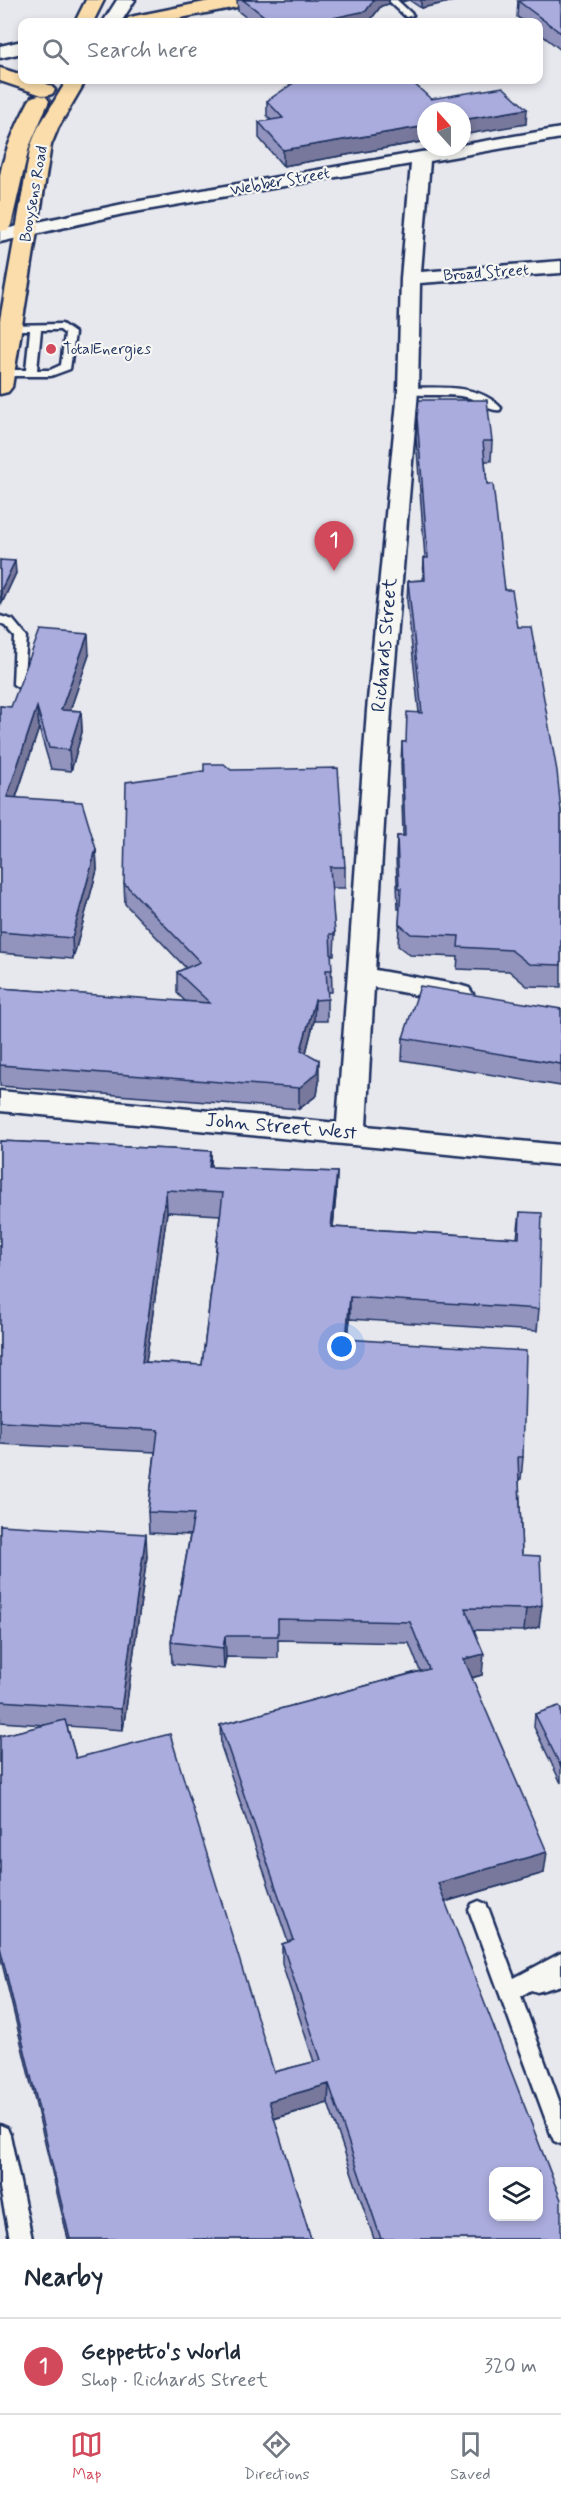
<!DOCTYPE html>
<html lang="en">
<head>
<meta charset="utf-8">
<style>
	body { margin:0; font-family:Mynerve,sans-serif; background:#f6f6f7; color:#1f2937 }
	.controls { position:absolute; right:18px; bottom:18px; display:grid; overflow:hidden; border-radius:12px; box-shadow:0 3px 9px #0003 }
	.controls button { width:54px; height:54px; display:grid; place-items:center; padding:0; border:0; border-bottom:2px solid #e0e1e3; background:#fff; color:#1f2937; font:30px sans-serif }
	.compass { position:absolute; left:417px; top:102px; width:54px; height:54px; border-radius:50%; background:#fff; box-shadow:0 3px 9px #0003; rotate:339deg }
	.you { position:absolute; left:342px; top:1347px; width:21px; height:21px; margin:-15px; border:4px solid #fff; border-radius:50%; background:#1a73e8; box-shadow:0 0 0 9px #1a73e833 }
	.badge { display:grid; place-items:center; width:39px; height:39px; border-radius:50%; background:#d1495b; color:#fff; font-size:20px; font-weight:700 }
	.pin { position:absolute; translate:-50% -50px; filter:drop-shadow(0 2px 3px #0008) }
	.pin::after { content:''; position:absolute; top:32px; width:21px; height:18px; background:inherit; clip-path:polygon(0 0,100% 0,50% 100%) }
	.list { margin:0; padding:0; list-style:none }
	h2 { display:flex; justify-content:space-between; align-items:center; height:78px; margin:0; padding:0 24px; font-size:26px }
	h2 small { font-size:20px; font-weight:400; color:#747a83 }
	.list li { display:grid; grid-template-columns:39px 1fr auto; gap:18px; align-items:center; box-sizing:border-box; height:96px; padding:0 24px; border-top:2px solid #e0e1e3 }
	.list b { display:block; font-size:22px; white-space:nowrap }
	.list p { margin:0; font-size:20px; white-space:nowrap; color:#747a83 }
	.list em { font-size:20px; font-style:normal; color:#747a83 }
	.icon { flex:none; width:33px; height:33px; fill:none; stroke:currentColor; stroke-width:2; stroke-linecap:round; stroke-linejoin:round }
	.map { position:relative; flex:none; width:561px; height:2239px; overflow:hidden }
	.search { position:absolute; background:#fff; box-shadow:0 3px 9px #0003; left:18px; right:18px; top:18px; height:66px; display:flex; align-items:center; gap:15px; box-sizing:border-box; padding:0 21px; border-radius:12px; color:#747a83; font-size:22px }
	.sheet { height:174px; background:#fff }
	nav { display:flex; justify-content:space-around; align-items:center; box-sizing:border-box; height:84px; border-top:2px solid #e0e1e3; background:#fff; font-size:16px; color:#747a83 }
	nav a { display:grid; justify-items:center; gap:3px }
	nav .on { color:#d1495b }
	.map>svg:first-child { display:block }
</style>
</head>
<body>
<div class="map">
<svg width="561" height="2239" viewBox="0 0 561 2239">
	<rect width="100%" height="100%" fill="#e7e7ee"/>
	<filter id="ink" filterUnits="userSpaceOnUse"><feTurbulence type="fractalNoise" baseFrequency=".0167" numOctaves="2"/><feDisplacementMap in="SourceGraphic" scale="12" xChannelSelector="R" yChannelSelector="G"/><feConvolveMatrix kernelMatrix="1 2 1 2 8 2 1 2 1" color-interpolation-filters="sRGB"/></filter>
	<g filter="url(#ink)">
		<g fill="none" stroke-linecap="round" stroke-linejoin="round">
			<defs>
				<path id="service" d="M388 0H397L413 15 406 17Z
					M62 324 75 333 70 369 51 376H0L2 370H26L30 330H10L5 327 6 325ZM41 330H60L65 334 61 365 50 370H37Z
					M408 388C438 388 479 383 501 408L500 410C489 412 477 399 466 397 445 393 424 397 404 393L403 391Z
					M0 616 13 620 27 637 23 687 19 688 13 684 15 637 5 626 0 624Z
					M479 1901 486 1904 489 1910 514 1978 561 1953V1985L537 1992 531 1990 521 1996 561 2106V2144L554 2141 551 2134 469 1910 472 1904Z
					M0 2125 7 2128 10 2135 32 2239H10L0 2188Z"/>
				<path id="minor" d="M561 128V138L430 161 421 272 561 261V273L420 283 418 391 391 710 375 970 459 985 469 988 473 994 469 1000 459 1003 374 987 366 1126 561 1145V1165L0 1111V1091L337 1123 367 710 398 391 401 278 411 164 123 214 0 242V230L123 204 421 152 462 147V145Z"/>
				<path id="tertiary" d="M117 0H135L121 22H103Z
					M22 41V53L0 58V46Z"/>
				<path id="primary" d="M86 0H104L93 22H75Z
					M215 0H251L249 4 242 6 160 22H126L128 18 135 16Z
					M0 68 22 75V80C33 80 48 81 55 90L52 94 45 96 0 81Z
					M67 80H86L58 128 51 145 12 387 8 392 0 394V320L31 145 38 128Z
					M39 95 46 97 49 101 29 147 11 225 8 230 0 231C0 213 0 193 0 175 5 149 17 124 29 101L32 97Z"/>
			</defs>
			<use href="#service" stroke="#1b2f5e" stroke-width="5"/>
			<use href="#minor" stroke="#1b2f5e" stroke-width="5"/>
			<use href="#tertiary" stroke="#1b2f5e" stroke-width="5"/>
			<use href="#primary" stroke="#1b2f5e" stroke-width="5"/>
			<use href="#service" fill="#f6f6f2" fill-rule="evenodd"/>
			<use href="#minor" fill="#f6f6f2" fill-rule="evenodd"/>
			<use href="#tertiary" fill="#f6f6f2" fill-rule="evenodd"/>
			<use href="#primary" fill="#fbddab" fill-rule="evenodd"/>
		</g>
		<path fill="#9294be" stroke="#1b2f5e" stroke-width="1.5" fill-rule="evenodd" d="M237 0H389V4L381 6 369 22H252L238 11Z
			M400 0H459L421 8 409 0 402 2Z
			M561 0V50L538 32V22H525L517 17 518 1Z
			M431 99 526 124 426 111V141L283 166 259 138V122L271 120 267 116V101Z
			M417 417 492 441 491 461H485L487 484 505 590 518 627 561 811V987L527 986 509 971 457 969 458 957 410 955 398 946 400 909H398L396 857 397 836H403L401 763 402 742H406L419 713 407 601 408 581 423 580 424 558H425L416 437Z
			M0 560 16 573 2 603 0 602Z
			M89 655 70 710 81 711 82 732 71 771 51 769 39 728 16 798 96 849 97 870 73 959 0 953V706L11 707Z
			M231 770 345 867V888H331L335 934 334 955H331L332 992H327V1021H314L306 1053 319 1082 317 1095 299 1109 0 1086V988L186 1002 177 993V972L186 968 125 904 124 883Z
			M561 1009V1086L402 1060 403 1038Z
			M0 1141 211 1151V1167L337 1172 336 1194 333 1227 517 1238 520 1212 539 1309 537 1331 350 1319 348 1339 523 1457 521 1479H519L522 1555 539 1627 524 1631 474 1630 482 1675 472 1678 544 1873 445 1902 561 2239H374L328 2103 274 2119 311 2239H68L0 1955V1736L45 1725 0 1722V1525L147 1556 123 1730 67 1726 76 1758 274 2072 314 2062 282 1964V1944L288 1942 221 1746 220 1725 420 1671 409 1643 278 1640V1658L226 1657 224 1669 172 1664 171 1642 190 1535 149 1533 148 1512 155 1452 0 1444ZM167 1212 220 1215 202 1365 146 1362Z
			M561 1710V1783L534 1727 535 1714Z"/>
		<path fill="#77789b" stroke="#1b2f5e" stroke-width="1.5" d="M374 0H389V4L381 6 369 22H314Z
			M421 0H459L421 8Z
			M527 109 526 124 462 135V120Z
			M426 126V141L283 166V150Z
			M15 561 16 573 2 603 1 590Z
			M88 634 89 655 63 731 61 710Z
			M37 707 39 728 9 818 7 797Z
			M81 711 82 732 71 771 69 750Z
			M96 849 97 870 73 959 72 938Z
			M315 1000 314 1021 301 1072V1050Z
			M319 1060V1082L317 1095 299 1109V1088Z
			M211 1151V1173L209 1167Z
			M337 1172 336 1194 331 1249V1227Z
			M166 1190 167 1212 143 1384 142 1362Z
			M350 1297V1319L345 1361 346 1339Z
			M146 1534 147 1556 123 1730 121 1709Z
			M542 1605 539 1627 524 1631 526 1609Z
			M225 1636 226 1657 224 1669 223 1648Z
			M484 1654 482 1675 462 1680 464 1659Z
			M547 1852 544 1873 437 1904 438 1883Z
			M329 2084 328 2103 269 2120V2101Z"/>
		<path fill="#aaacdd" stroke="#1b2f5e" stroke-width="1.5" fill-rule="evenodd" d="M243 0H374L366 11 314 22H272Z
			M525 0H561V33L518 1Z
			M298 80H410L431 99 503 87 527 109 462 120V111H426V126L283 150 259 122 283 118 267 101Z
			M419 400H487L492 441H483L487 484H493L505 590H512L518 627H531L557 771 561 811V965L529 964 511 950 458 947 459 936 411 934 399 924 401 888H399L397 836H405L402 742H406L407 712 422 713 408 581 425 580 424 558H428L417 417Z
			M0 560 15 561 1 590H0Z
			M40 630 88 634 61 710 81 711 69 750 49 748 37 707 7 797 82 802 96 849 72 938 0 932V706L11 707Z
			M204 764H224L231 770 338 768 345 867H330L335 934H330L332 970H326L328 999 315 1000 301 1050 319 1060 317 1073 299 1088 0 1065V988L210 1003 177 972 200 962 124 883 126 782 204 771Z
			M420 986 561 1009V1064L403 1038Z
			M0 1141 211 1151 209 1167 337 1172 331 1227 519 1238 520 1212 542 1213 539 1309 350 1297 346 1339 526 1351 523 1457H518L522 1555 540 1556 542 1605 526 1609 465 1608 484 1654 464 1659 547 1852 438 1883 561 2200V2239H381L329 2084 269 2101 311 2239H70L0 1947V1736L65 1720 76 1758 170 1734 274 2072 321 2060 282 1944 294 1940 220 1725 429 1669 410 1622 278 1619V1636H225L223 1648 171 1642 194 1514 148 1512 158 1430 0 1422ZM166 1190 223 1193 202 1365 142 1362ZM494 2172H538V2217H494Z
			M0 1525 146 1534 121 1709 0 1701Z
			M559 1706 561 1710V1767L535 1714Z"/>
	</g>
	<circle fill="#d1495b" stroke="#f6f6f2" stroke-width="2" cx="51" cy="349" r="6"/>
	<g text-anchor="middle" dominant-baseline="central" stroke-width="4.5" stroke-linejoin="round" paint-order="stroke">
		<g font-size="16" fill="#1b2f5e" stroke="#f6f6f2">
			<text transform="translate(280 182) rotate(-10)">Webber Street</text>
			<text transform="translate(34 194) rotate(-80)">Booysens Road</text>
			<text transform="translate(486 273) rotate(-4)">Broad Street</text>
		</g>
		<g font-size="16" fill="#1b2f5e" stroke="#f6f6f2" text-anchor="start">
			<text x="63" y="349">TotalEnergies</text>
		</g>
		<g font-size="20" fill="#1b2f5e" stroke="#f6f6f2">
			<text transform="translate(385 645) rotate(-85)">Richards Street</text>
			<text transform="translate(281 1127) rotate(5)">John Street West</text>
		</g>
	</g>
</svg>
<div class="controls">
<button><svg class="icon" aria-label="layers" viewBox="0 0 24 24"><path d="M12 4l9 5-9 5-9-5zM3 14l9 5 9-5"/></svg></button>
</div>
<svg class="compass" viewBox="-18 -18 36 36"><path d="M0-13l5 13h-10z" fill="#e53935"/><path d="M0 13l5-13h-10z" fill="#747a83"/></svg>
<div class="you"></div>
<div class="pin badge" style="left:334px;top:571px">1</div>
<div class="search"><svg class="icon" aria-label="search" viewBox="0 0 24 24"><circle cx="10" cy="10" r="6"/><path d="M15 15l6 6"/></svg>Search here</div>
</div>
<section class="sheet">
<h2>Nearby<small></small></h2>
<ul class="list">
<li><span class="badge">1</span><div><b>Geppetto's World</b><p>Shop · Richards Street</p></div><em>320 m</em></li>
</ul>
</section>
<nav>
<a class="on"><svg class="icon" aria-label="map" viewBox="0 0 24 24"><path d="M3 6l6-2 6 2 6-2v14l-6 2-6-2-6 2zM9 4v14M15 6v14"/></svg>Map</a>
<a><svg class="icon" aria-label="directions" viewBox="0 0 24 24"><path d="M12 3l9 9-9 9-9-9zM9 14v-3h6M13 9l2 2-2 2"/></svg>Directions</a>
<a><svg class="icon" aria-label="saved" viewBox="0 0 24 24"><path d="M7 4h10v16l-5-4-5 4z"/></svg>Saved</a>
</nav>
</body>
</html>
